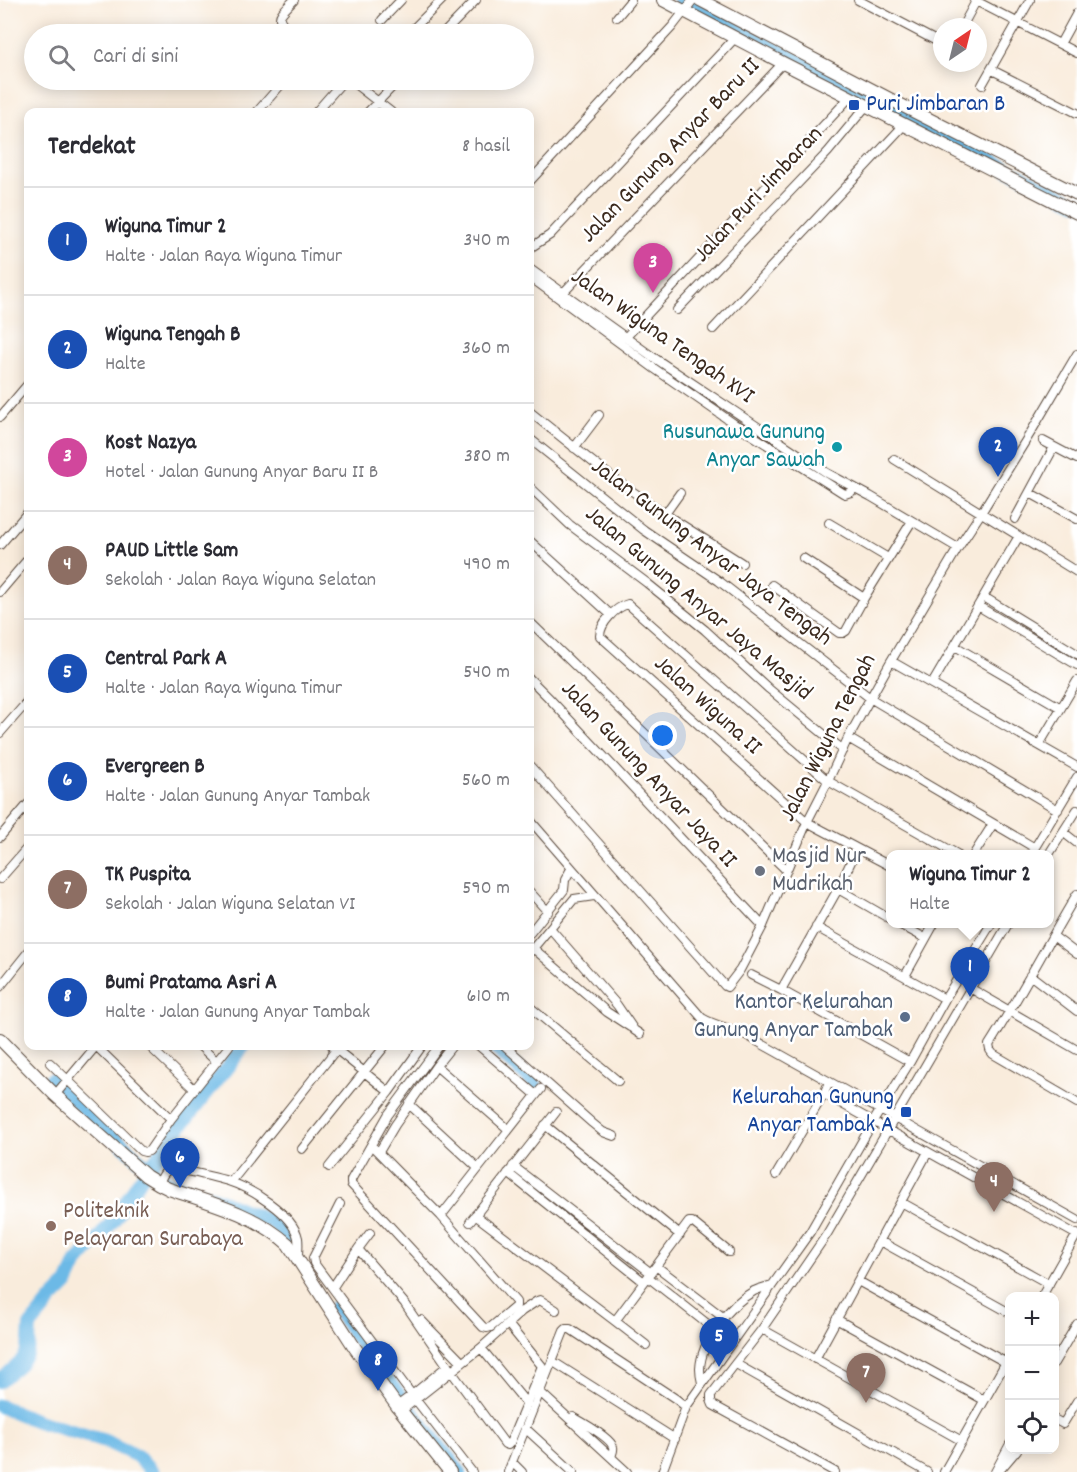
<!DOCTYPE html>
<html lang="id">
<head>
<meta charset="utf-8">
<style>
	body { margin:0; font-family:Dekko,sans-serif; background:#f2f2f3; color:#2b2b33 }
	.controls { position:absolute; right:18px; bottom:18px; display:grid; overflow:hidden; border-radius:12px; box-shadow:0 3px 15px #0003 }
	.controls button { width:54px; height:54px; display:grid; place-items:center; padding:0; border:0; border-bottom:2px solid #e1e1e2; background:#fff; color:#2b2b33; font:30px sans-serif }
	.compass { position:absolute; left:933px; top:18px; width:54px; height:54px; border-radius:50%; background:#fff; box-shadow:0 3px 15px #0003; rotate:35deg }
	.you { position:absolute; left:663px; top:736px; width:21px; height:21px; margin:-15px; border:4px solid #fff; border-radius:50%; background:#1a73e8; box-shadow:0 0 0 9px #1a73e833 }
	.badge { display:grid; place-items:center; width:39px; height:39px; border-radius:50%; background:#db2777; color:#fff; font-size:20px; font-weight:700 }
	.pin { position:absolute; translate:-50% -50px; filter:drop-shadow(0 2px 3px #0008) }
	.pin::after { content:''; position:absolute; top:32px; width:21px; height:18px; background:inherit; clip-path:polygon(0 0,100% 0,50% 100%) }
	.popup { position:absolute; left:886px; top:850px; width:168px; height:78px; box-sizing:border-box; display:grid; place-content:center; border-radius:12px; background:#fff; filter:drop-shadow(0 2px 4px #0005); font-size:20px; white-space:nowrap; color:#7c7c81 }
	.popup b { font-size:22px; color:#2b2b33 }
	.popup::after { content:''; position:absolute; left:50%; top:100%; margin-left:-12px; border:12px solid transparent; border-top-color:#fff }
	.list { margin:0; padding:0; list-style:none }
	h2 { display:flex; justify-content:space-between; align-items:center; height:78px; margin:0; padding:0 24px; font-size:26px }
	h2 small { font-size:20px; font-weight:400; color:#7c7c81 }
	.list li { display:grid; grid-template-columns:39px 1fr auto; gap:18px; align-items:center; box-sizing:border-box; height:108px; padding:0 24px; border-top:2px solid #e1e1e2 }
	.list b { display:block; font-size:22px; white-space:nowrap }
	.list p { margin:0; font-size:20px; white-space:nowrap; color:#7c7c81 }
	.list em { font-size:20px; font-style:normal; color:#7c7c81 }
	.icon { flex:none; width:33px; height:33px; fill:none; stroke:currentColor; stroke-width:2; stroke-linecap:round; stroke-linejoin:round }
	.map { position:relative; flex:none; width:1077px; height:1472px; overflow:hidden }
	.search { position:absolute; background:#fff; box-shadow:0 3px 15px #0003; left:24px; top:24px; width:510px; height:66px; display:flex; align-items:center; gap:15px; box-sizing:border-box; padding:0 21px; border-radius:33px; color:#7c7c81; font-size:22px }
	.panel { position:absolute; background:#fff; box-shadow:0 3px 15px #0003; left:24px; top:108px; width:510px; height:942px; border-radius:12px }
	.map>svg:first-child { display:block }
</style>
</head>
<body>
<div class="map">
<svg width="1077" height="1472" viewBox="0 0 1077 1472">
	<rect width="100%" height="100%" fill="#fff"/>
	<filter id="ink" filterUnits="userSpaceOnUse"><feTurbulence type="fractalNoise" baseFrequency=".0167" numOctaves="2"/><feDisplacementMap in="SourceGraphic" scale="12" xChannelSelector="R" yChannelSelector="G"/><feConvolveMatrix kernelMatrix="1 2 1 2 8 2 1 2 1" color-interpolation-filters="sRGB"/></filter>
	<filter id="wash" filterUnits="userSpaceOnUse"><feTurbulence type="fractalNoise" baseFrequency=".008" numOctaves="4" result="noise"/><feDisplacementMap in="SourceGraphic" scale="24" xChannelSelector="R" yChannelSelector="G"/><feGaussianBlur stdDeviation="1.35" result="paint"/><feColorMatrix in="noise" values="0 0 0 0 0 0 0 0 0 0 0 0 0 0 0 0 0 1.4 0 .05"/><feComposite in="paint" operator="in"/></filter>
	<g filter="url(#wash)">
		<rect width="100%" height="100%" fill="#f9ecdc"/>
		<g fill="none" stroke-linecap="round" stroke-linejoin="round">
			<path stroke="#6cb9e6" stroke-width="14" d="M680 0 856 90 957 144 1077 203
				M493 1046 535 1084
				M51 1079 143 1163 148 1170 174 1184 208 1195 274 1223 293 1244
				M335 1307C374 1364 417 1418 460 1472
				M0 1381 20 1363 26 1354 29 1343 30 1326 52 1299 67 1284 77 1262 94 1244 116 1217 137 1184 177 1131 244 1046
				M0 1406 37 1421 105 1441 137 1456 153 1472"/>
		</g>
	</g>
	<g filter="url(#ink)">
		<g fill="none" stroke-linecap="round" stroke-linejoin="round">
			<defs>
				<path id="street" d="M858 0 942 44
					M974 0 1077 53
					M617 17 631 0
					M382 20 401 0
					M962 27 976 1
					M293 34C274 16 277 18 294 0
					M408 34 442 0
					M443 34 476 0
					M1060 44 1077 13
					M992 70 1077 113
					M350 80 391 112
					M982 85 1030 0
					M257 112 285 80
					M316 112 344 80
					M368 112 399 80
					M530 181 672 27 693 0
					M530 248 550 235 735 38
					M530 269 653 357 827 473 870 496 958 548
					M530 277 655 369 733 423 843 493 845 494 851 492 855 488
					M563 293 783 63
					M677 310 828 152 867 105
					M713 329 904 125
					M626 337 850 97
					M530 412 609 475 665 514 742 563
					M0 417 28 384
					M530 439 644 530 719 581 870 698 1058 810
					M1043 441 1077 459
					M574 448 599 415
					M894 459 1077 572
					M530 487 570 525 647 583 705 630 769 689 843 750
					M1030 493 1077 519
					M665 514 680 493
					M1015 519 1054 447
					M829 523 888 558
					M530 541 611 615
					M0 545 28 512
					M803 558 864 598
					M772 585 839 633H843L846 631 864 598 912 521
					M0 592 28 559
					M984 597 1077 654
					M978 606 1077 665
					M530 622 786 870
					M955 646 1061 708
					M891 661 1077 767
					M530 679 548 697 763 926
					M932 684 1019 536
					M0 733 28 701
					M848 738 1035 848
					M1039 745 1077 681
					M530 766 725 986 727 987 740 970 763 926 807 822 828 781 848 738 891 661 958 548 981 513 1031 432 1077 354
					M530 820 702 1018C715 1026 730 1028 744 1034L1077 1220
					M1063 832 1077 843
					M0 837 28 804
					M974 854 993 824
					M1031 854 1077 777
					M1049 854 1077 810
					M890 866 807 822 600 636C600 623 616 607 628 604L828 781 957 854
					M0 879 28 847
					M838 889 890 919
					M530 892 548 912
					M1077 894C1047 944 1020 996 989 1045L990 1050 993 1054 1077 1103
					M899 924 925 938
					M816 927 945 999
					M550 928 617 1005 634 1030 640 1034
					M530 933 564 890 565 880 571 869
					M1053 936 1077 954
					M533 948 607 1012 630 1027
					M530 952 574 899 594 896
					M751 975 781 990 910 1062
					M1030 975 1077 1011
					M905 976 934 924
					M0 987 28 952
					M970 988 1077 1050
					M781 990 838 889 857 849
					M530 1007 618 1081
					M96 1046 171 1119
					M149 1046 194 1089
					M200 1046 216 1061
					M332 1046 389 1092
					M479 1046 536 1095
					M505 1046 592 1123 603 1132 614 1136
					M50 1063 141 1151 145 1152 149 1151 171 1119 229 1046
					M436 1066 508 1129
					M824 1094 1077 1235
					M55 1095 96 1046
					M409 1104 478 1168
					M545 1125 680 1235
					M371 1145 441 1216 516 1302V1306L491 1327 487 1328 483 1327 351 1184V1180L388 1115 439 1046
					M302 1149 385 1046
					M379 1152 395 1125 436 1066 452 1046
					M513 1166 651 1273
					M329 1167 389 1092 422 1046
					M508 1173 644 1282
					M776 1175 824 1094 829 1082
					M231 1182 339 1046
					M159 1184C162 1176 165 1169 174 1168 192 1172 211 1176 228 1181 250 1188 293 1214 298 1238 299 1244 298 1251 298 1257
					M901 1202 1049 1284
					M340 1204 313 1258 314 1263 412 1395 472 1472
					M475 1215 615 1321
					M441 1216 541 1089
					M470 1222 556 1112
					M880 1241 1010 1313
					M358 1249 407 1306
					M656 1266 724 1318
					M648 1277 715 1330
					M858 1281 1005 1362
					M333 1287 358 1249 370 1233
					M1042 1296 1077 1234
					M405 1304 451 1371 505 1444 508 1445 510 1443 542 1366 508 1324
					M836 1319 984 1400
					M421 1320 462 1362
					M762 1329 962 1441
					M646 1345 615 1321 689 1222H692L729 1252
					M481 1348 527 1404
					M815 1359 928 1152
					M552 1361 675 1439
					M1054 1363 1077 1324
					M736 1364 927 1472
					M702 1383C701 1379 700 1374 700 1369 701 1341 730 1304 754 1291 760 1288 766 1287 772 1285
					M540 1392 627 1472
					M397 1406 412 1395 447 1366
					M401 1411 481 1348 522 1311 537 1301 540 1300 556 1310
					M573 1417C582 1422 611 1438 613 1447 614 1450 612 1454 611 1457
					M1054 1419 1063 1424 1077 1401
					M525 1428 573 1472
					M512 1462 522 1472
					M1000 1470 1017 1450
					M508 1472 564 1331 566 1329H570L676 1399 686 1407
					M662 1472 686 1407 810 1232 873 1122 910 1062 945 999 991 924
					M835 1472 713 1405 711 1400V1395L762 1329 827 1234 1008 924
					M944 1472 1010 1355
					M995 1472 1010 1444"/>
				<path id="secondary" d="M663 0 783 63 1077 213
					M700 0 905 107 1077 194
					M0 1039 55 1095 146 1176 159 1184 169 1189C211 1203 255 1214 288 1244L355 1348 397 1406 450 1472"/>
			</defs>
			<use href="#street" stroke="#58473a" stroke-width="10"/>
			<use href="#secondary" stroke="#58473a" stroke-width="14"/>
			<use href="#street" stroke="#fff" stroke-width="8"/>
			<use href="#secondary" stroke="#fff" stroke-width="12"/>
		</g>
	</g>
	<g fill="#1a4fb4" stroke="#fff" stroke-width="2">
		<rect x="848" y="99" width="12" height="12" rx="3"/>
		<rect x="900" y="1106" width="12" height="12" rx="3"/>
	</g>
	<circle fill="#0f9aa8" stroke="#fff" stroke-width="2" cx="837" cy="447" r="6"/>
	<circle fill="#6b7280" stroke="#fff" stroke-width="2" cx="760" cy="871" r="6"/>
	<circle fill="#5c6f8a" stroke="#fff" stroke-width="2" cx="905" cy="1017" r="6"/>
	<circle fill="#8d6e63" stroke="#fff" stroke-width="2" cx="51" cy="1226" r="6"/>
	<g text-anchor="middle" dominant-baseline="central" stroke-width="5" stroke-linejoin="round" paint-order="stroke">
		<g font-size="24" fill="#164399" stroke="#fff" text-anchor="start">
			<text x="866" y="105">Puri Jimbaran B</text>
			<text x="894" y="1098" text-anchor="end">Kelurahan Gunung<tspan x="894" dy="28">Anyar Tambak A</tspan></text>
		</g>
		<g font-size="24" fill="#3b2a1e" stroke="#fff">
			<text transform="translate(671 151) rotate(-46)">Jalan Gunung Anyar Baru II</text>
			<text transform="translate(759 195) rotate(-47)">Jalan Puri Jimbaran</text>
			<text transform="translate(662 337) rotate(35)">Jalan Wiguna Tengah XVI</text>
			<text transform="translate(711 553) rotate(37)">Jalan Gunung Anyar Jaya Tengah</text>
			<text transform="translate(698 604) rotate(40)">Jalan Gunung Anyar Jaya Masjid</text>
			<text transform="translate(707 706) rotate(42)">Jalan Wiguna II</text>
			<text transform="translate(829 738) rotate(-63)">Jalan Wiguna Tengah</text>
			<text transform="translate(648 775) rotate(47)">Jalan Gunung Anyar Jaya II</text>
		</g>
		<g font-size="24" fill="#0d838f" stroke="#fff" text-anchor="end">
			<text x="825" y="433">Rusunawa Gunung<tspan x="825" dy="28">Anyar Sawah</tspan></text>
		</g>
		<g font-size="24" fill="#5b616d" stroke="#fff" text-anchor="start">
			<text x="772" y="857">Masjid Nur<tspan x="772" dy="28">Mudrikah</tspan></text>
		</g>
		<g font-size="24" fill="#4e5e75" stroke="#fff" text-anchor="end">
			<text x="893" y="1003">Kantor Kelurahan<tspan x="893" dy="28">Gunung Anyar Tambak</tspan></text>
		</g>
		<g font-size="24" fill="#785e54" stroke="#fff" text-anchor="start">
			<text x="63" y="1212">Politeknik<tspan x="63" dy="28">Pelayaran Surabaya</tspan></text>
		</g>
	</g>
</svg>
<div class="controls">
<button>+</button>
<button>−</button>
<button><svg class="icon" aria-label="locate" viewBox="0 0 24 24"><circle cx="12" cy="12" r="6"/><path d="M12 2v4M12 18v4M2 12h4M18 12h4"/></svg></button>
</div>
<svg class="compass" viewBox="-18 -18 36 36"><path d="M0-13l5 13h-10z" fill="#e53935"/><path d="M0 13l5-13h-10z" fill="#7c7c81"/></svg>
<div class="you"></div>
<div class="pin badge" style="left:970px;top:997px;background:#1a4fb4">1</div>
<div class="popup"><b>Wiguna Timur 2</b>Halte</div>
<div class="pin badge" style="left:998px;top:477px;background:#1a4fb4">2</div>
<div class="pin badge" style="left:653px;top:293px;background:#d1479c">3</div>
<div class="pin badge" style="left:994px;top:1212px;background:#8d6e63">4</div>
<div class="pin badge" style="left:719px;top:1367px;background:#1a4fb4">5</div>
<div class="pin badge" style="left:180px;top:1188px;background:#1a4fb4">6</div>
<div class="pin badge" style="left:866px;top:1403px;background:#8d6e63">7</div>
<div class="pin badge" style="left:378px;top:1391px;background:#1a4fb4">8</div>
<div class="search"><svg class="icon" aria-label="search" viewBox="0 0 24 24"><circle cx="10" cy="10" r="6"/><path d="M15 15l6 6"/></svg>Cari di sini</div>
<section class="panel">
<h2>Terdekat<small>8 hasil</small></h2>
<ul class="list">
<li><span class="badge" style="background:#1a4fb4">1</span><div><b>Wiguna Timur 2</b><p>Halte · Jalan Raya Wiguna Timur</p></div><em>340 m</em></li>
<li><span class="badge" style="background:#1a4fb4">2</span><div><b>Wiguna Tengah B</b><p>Halte</p></div><em>360 m</em></li>
<li><span class="badge" style="background:#d1479c">3</span><div><b>Kost Nazya</b><p>Hotel · Jalan Gunung Anyar Baru II B</p></div><em>380 m</em></li>
<li><span class="badge" style="background:#8d6e63">4</span><div><b>PAUD Little Sam</b><p>Sekolah · Jalan Raya Wiguna Selatan</p></div><em>490 m</em></li>
<li><span class="badge" style="background:#1a4fb4">5</span><div><b>Central Park A</b><p>Halte · Jalan Raya Wiguna Timur</p></div><em>540 m</em></li>
<li><span class="badge" style="background:#1a4fb4">6</span><div><b>Evergreen B</b><p>Halte · Jalan Gunung Anyar Tambak</p></div><em>560 m</em></li>
<li><span class="badge" style="background:#8d6e63">7</span><div><b>TK Puspita</b><p>Sekolah · Jalan Wiguna Selatan VI</p></div><em>590 m</em></li>
<li><span class="badge" style="background:#1a4fb4">8</span><div><b>Bumi Pratama Asri A</b><p>Halte · Jalan Gunung Anyar Tambak</p></div><em>610 m</em></li>
</ul>
</section>
</div>
</body>
</html>
